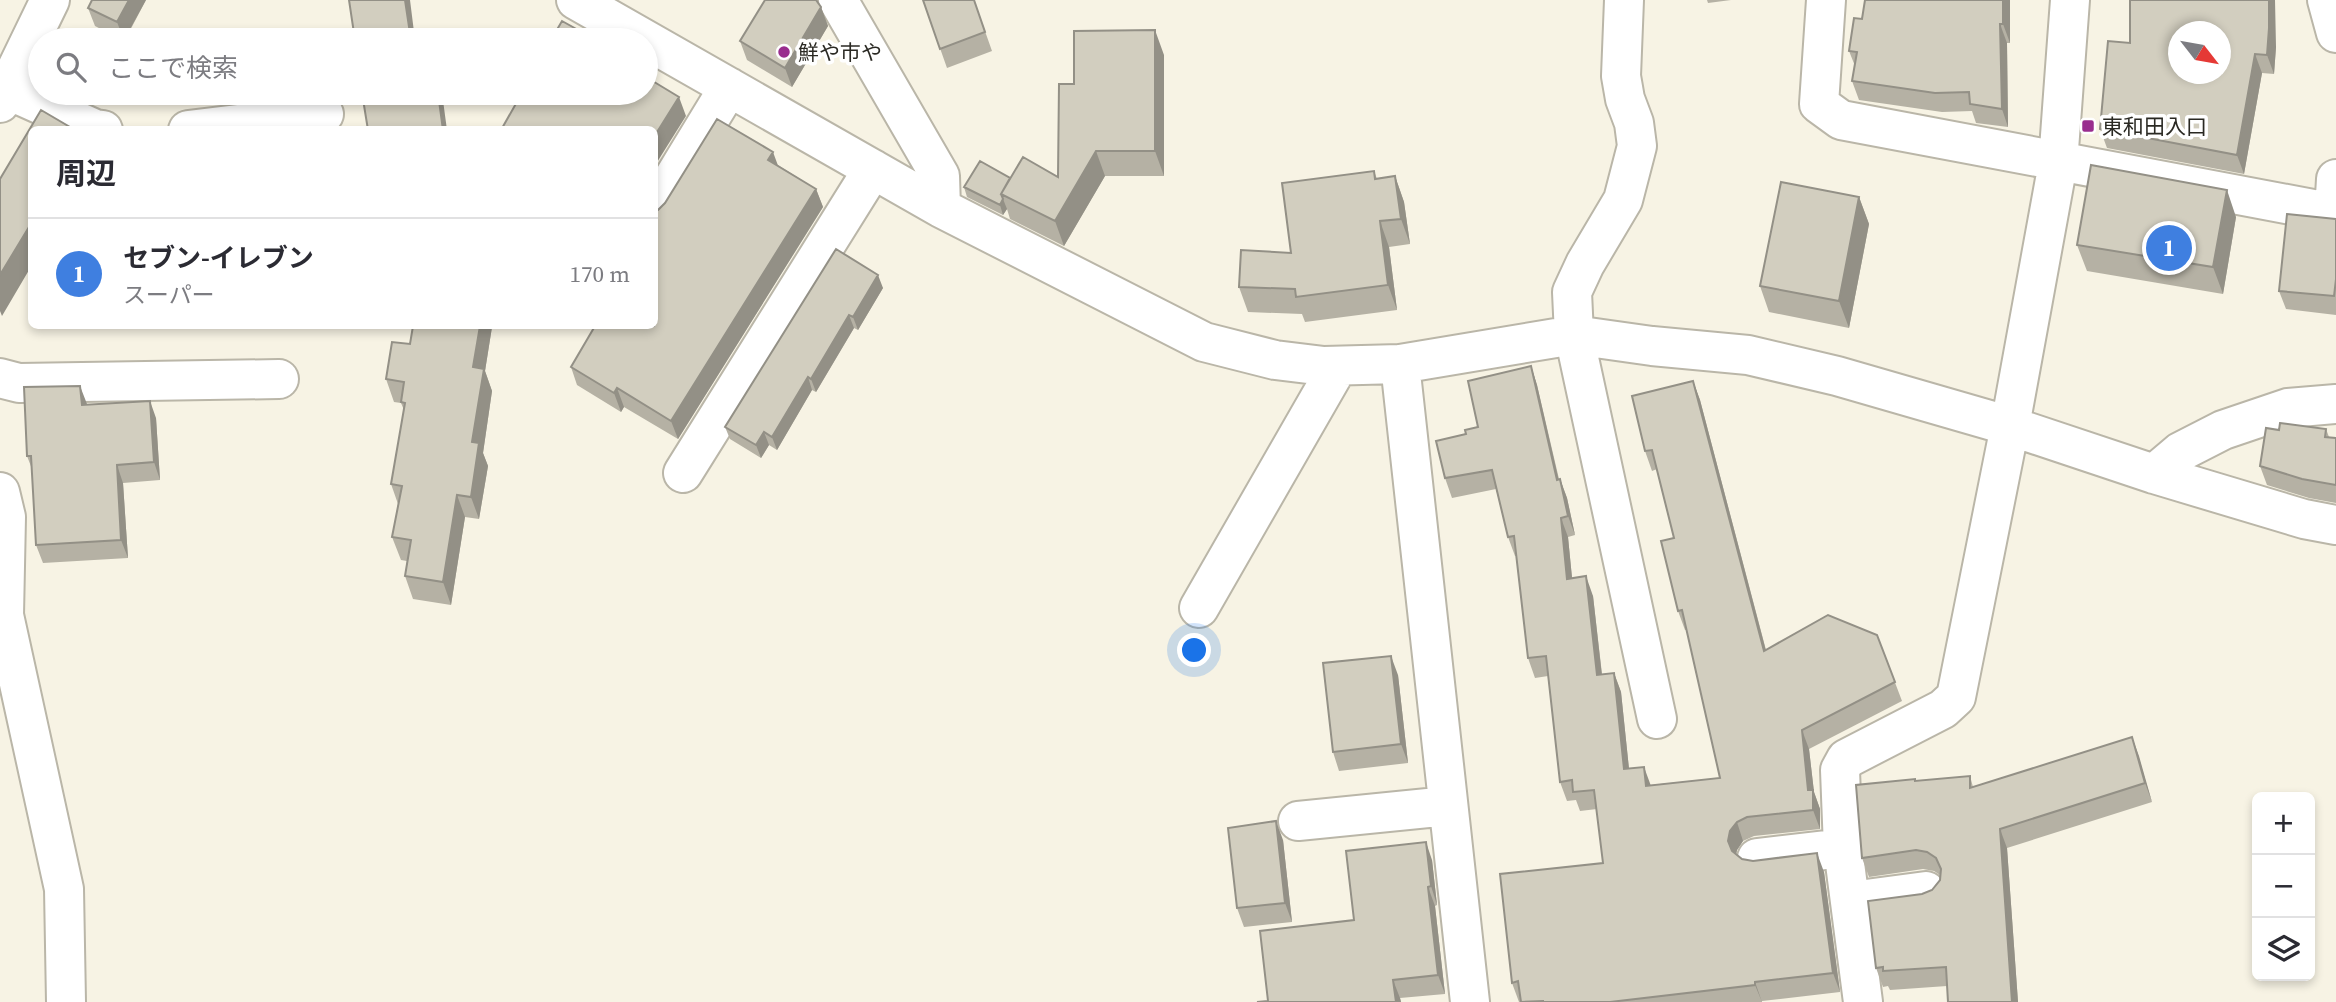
<!DOCTYPE html>
<html lang="ja">
<head>
<meta charset="utf-8">
<style>
	body { margin:0; font-family:"Source Serif 4","Noto Sans JP",serif; background:#f7f7f7; color:#2b2b33 }
	.controls { position:absolute; right:21px; bottom:21px; display:grid; overflow:hidden; border-radius:10px; box-shadow:0 4px 10px #0003 }
	.controls button { width:63px; height:63px; display:grid; place-items:center; padding:0; border:0; border-bottom:2px solid #e1e1e2; background:#fff; color:#2b2b33; font:35px sans-serif }
	.compass { position:absolute; left:2168px; top:21px; width:63px; height:63px; border-radius:50%; background:#fff; box-shadow:0 4px 10px #0003; rotate:121deg }
	.you { position:absolute; left:1195px; top:651px; width:24px; height:24px; margin:-18px; border:5px solid #fff; border-radius:50%; background:#1a73e8; box-shadow:0 0 0 10px #1a73e833 }
	.badge { display:grid; place-items:center; width:46px; height:46px; border-radius:50%; background:#ea580c; color:#fff; font-size:23px; font-weight:700 }
	.pin { position:absolute; translate:-50% -50%; border:4px solid #fff; box-shadow:0 2px 7px #0006 }
	.list { margin:0; padding:0; list-style:none }
	h2 { display:flex; justify-content:space-between; align-items:center; height:91px; margin:0; padding:0 28px; font-size:30px }
	h2 small { font-size:23px; font-weight:400; color:#7c7c81 }
	.list li { display:grid; grid-template-columns:46px 1fr auto; gap:21px; align-items:center; box-sizing:border-box; height:112px; padding:0 28px; border-top:2px solid #e1e1e2 }
	.list b { display:block; font-size:26px; white-space:nowrap }
	.list p { margin:0; font-size:23px; white-space:nowrap; color:#7c7c81 }
	.list em { font-size:23px; font-style:normal; color:#7c7c81 }
	.icon { flex:none; width:38px; height:38px; fill:none; stroke:currentColor; stroke-width:2; stroke-linecap:round; stroke-linejoin:round }
	.map { position:relative; flex:none; width:2336px; height:1002px; overflow:hidden }
	.search { position:absolute; background:#fff; box-shadow:0 4px 10px #0003; left:28px; top:28px; width:630px; height:77px; display:flex; align-items:center; gap:18px; box-sizing:border-box; padding:0 24px; border-radius:38px; color:#7c7c81; font-size:26px }
	.panel { position:absolute; background:#fff; box-shadow:0 4px 10px #0003; left:28px; top:126px; width:630px; height:203px; border-radius:10px }
	.map>svg:first-child { display:block }
</style>
</head>
<body>
<div class="map">
<svg width="2336" height="1002" viewBox="0 0 2336 1002">
	<rect width="100%" height="100%" fill="#f7f3e4"/>
	<g fill="none" stroke-linecap="round" stroke-linejoin="round">
		<defs>
			<path id="minor" d="M576 0 941 208 1204 342 1275 360 1324 366 1400 364 1574 335 1652 346 1748 355 1837 376 2010 426 2154 474 2304 519 2336 525
				M838 0 940 176 941 208
				M1624 0 1621 76 1625 99 1634 123 1637 146 1623 200 1585 264 1572 292 1574 335 1657 719
				M1826 0 1819 104 1841 120 2334 213 2336 179
				M2327 0 2336 33
				M8 90 95 129 103 130
				M0 103 50 0
				M188 130 324 114
				M654 210 729 87
				M1400 364 1470 1002
				M0 378 19 383 279 379
				M683 473 873 169
				M2154 474 2180 452 2223 430 2288 408 2336 404
				M0 492 6 517 4 615 64 889 66 1002
				M1199 608 1338 366
				M1298 821 1448 806
				M1757 858 1843 848
				M1851 901 1926 891
				M1863 1002 1843 848 1840 770 1846 759 1943 709 1956 697 2010 426 2058 163 2070 0"/>
		</defs>
		<use href="#minor" stroke="#bab6a8" stroke-width="42"/>
		<use href="#minor" stroke="#fff" stroke-width="38"/>
	</g>
	<path fill="#b5b1a4" d="M146 0 125 40H122L95 26 88 8Z
		M923 0H974L992 51 947 68Z
		M1707 0H1731L1708 3Z
		M1865 0H2010V43H2007L2008 127 1976 123 1972 111 1942 112 1859 100 1852 81 1855 66 1849 51 1862 19Z
		M821 7 828 26 792 87 747 60 740 41Z
		M2130 43 2276 47 2274 74 2262 73 2244 174 2107 148 2100 129Z
		M1164 55V176H1105L1064 246 1010 219 1007 209 1003 215 967 197 964 187 1010 178 1058 177 1074 84Z
		M778 165 816 189 823 207 678 439 624 407 621 412 577 385 571 367Z
		M1374 171 1377 179 1395 176 1404 202 1410 244 1389 247 1397 310 1305 322 1302 314 1248 312 1239 287 1291 253Z
		M1859 197 1869 224 1849 328 1769 312 1760 286Z
		M2236 217 2223 294 2087 271 2077 245Z
		M2336 219V315L2286 309 2279 291Z
		M836 249 883 288 858 330 854 328 816 392 812 390 777 450 769 445 761 458 730 439 725 427Z
		M492 327 485 371 492 391 483 453 488 466 479 519 465 517 451 605 413 599 405 576 407 561 401 560 392 537 398 504 391 484 404 410 401 403 394 402 386 379 410 344Z
		M1531 366 1537 385 1559 479H1560L1567 498 1575 535 1568 537 1572 578 1593 596 1602 674 1614 673 1621 692 1629 769 1650 785 1720 778 1687 630H1685L1678 611 1674 538 1657 469 1652 471 1645 451 1693 381 1700 400 1766 650 1877 635 1902 701 1809 749 1814 792 1820 809V829L1754 836 1743 841 1737 850 1736 854 1742 859 1824 872 1840 992 1762 1001V1002H1519L1512 983 1603 863 1597 809 1580 811 1576 800 1567 801 1560 782 1548 676 1535 678 1528 658 1516 556H1515L1508 537 1496 489 1452 498 1445 478 1466 434 1478 427Z
		M87 405 156 418 160 480 123 483 128 558 43 563 36 545 32 469 27 456Z
		M2326 429 2329 437 2336 438V503L2309 498 2267 485 2260 466 2279 430Z
		M1398 675 1408 763 1339 771 1333 752Z
		M2132 737 2152 802 2007 848 2018 1002H1948L1947 986 1890 990 1888 986 1883 987 1876 968 1922 894 1932 890 1940 880V875L1934 871 1923 869 1869 877 1862 858 1916 781 1970 776 1973 787Z
		M1283 840 1292 922 1244 927 1237 908Z
		M1432 860 1437 905 1435 906 1445 994 1400 998 1401 1002H1257L1268 1001 1354 920Z"/>
	<path fill="#939086" d="M129 0H146L124 40 117 22Z
		M405 0H410L415 40H411Z
		M2003 0H2010V43L2003 24Z
		M2269 0H2275L2276 47 2274 74 2267 55Z
		M821 7 828 26 792 87 785 68Z
		M2000 24 2007 43 2008 127 2002 109Z
		M1155 30 1164 55V176L1155 151Z
		M2255 54 2262 73 2244 174 2237 155Z
		M438 93H442L447 130H443Z
		M679 97 686 116 654 167V137Z
		M1096 151 1105 176 1064 246 1055 221Z
		M773 152 780 171 768 160Z
		M1395 176 1404 202 1410 244 1401 219Z
		M816 189 823 207 678 439 671 421Z
		M2227 190 2236 217 2223 294 2213 267Z
		M1859 197 1869 224 1849 328 1839 301Z
		M1003 199 1007 209 1003 215 1000 205Z
		M1380 221 1389 247 1397 310 1388 285Z
		M32 222V265L2 316 0 311V275Z
		M878 275 883 288 858 330 853 317Z
		M849 315 854 328 816 392 811 379Z
		M480 326H492V327L485 371 492 391 483 453 488 466 479 519 471 497 473 367Z
		M1531 366 1537 385 1563 499 1557 480Z
		M808 377 812 390 777 450 772 437Z
		M1693 381 1700 400 1771 670 1764 651Z
		M80 386 87 404 88 423 82 405Z
		M617 388 624 407 621 412 614 393Z
		M150 401 156 418 160 480 154 462Z
		M764 432 769 445 761 458 756 445Z
		M117 465 123 483 128 558 121 540Z
		M1560 479 1567 498 1575 535 1568 516Z
		M457 495 465 517 451 605 443 582Z
		M1561 518 1568 537 1574 598 1567 579Z
		M1586 576 1593 596 1604 694 1597 675Z
		M1391 656 1398 675 1408 763 1401 744Z
		M1614 673 1621 692 1631 788 1624 769Z
		M1802 730 1809 749 1814 792 1820 809V829L1813 810 1808 790Z
		M2132 737 2139 756 2152 802 2145 783Z
		M1644 767 1651 786H1646Z
		M1276 821 1283 840 1292 922 1285 903Z
		M1737 822 1743 841 1737 850 1735 860 1728 841 1730 831Z
		M2000 829 2007 848 2018 1002H2012Z
		M1426 842 1432 860 1437 905 1431 886Z
		M1817 853 1824 872 1840 992 1833 973Z
		M1428 887 1435 906 1445 994 1438 975Z
		M1393 980 1400 998 1401 1002H1396Z
		M1755 982 1762 1002 1755 985Z"/>
	<path fill="#d2cebf" stroke="#939086" stroke-width="2" fill-rule="evenodd" d="M92 0H129L117 22 88 8Z
		M349 0H405L411 40H355Z
		M765 0H816L821 7 785 68 740 41Z
		M923 0H974L985 32 940 49Z
		M1865 0H2003V24H2000L2002 109 1970 104 1969 92 1935 93 1852 81 1857 52 1849 51 1854 18 1862 19Z
		M2130 0H2269V28L2267 55 2255 54 2237 155 2100 129 2108 41 2130 43ZM2179 32H2221V74H2179Z
		M562 21 596 40H551Z
		M1155 30V151H1096L1055 221 1001 194 1023 157 1058 177 1059 84H1074V31Z
		M646 77 679 97 654 137V130H501L522 93H646Z
		M362 93H438L443 130H368Z
		M41 110 75 130H32V222L0 275V179Z
		M717 119 773 152 768 160 816 189 671 421 617 388 614 393 571 367 595 326H654V211L658 210 665 203Z
		M980 161 1010 178 1001 194 1003 199 1000 205 964 187Z
		M2091 165 2227 190 2213 267 2077 245Z
		M1374 171 1375 179 1395 176 1401 219 1380 221 1388 285 1296 297 1295 289 1239 287 1241 250 1291 253 1282 183Z
		M1781 182 1859 197 1839 301 1760 286Z
		M2287 214 2336 219V279L2334 296 2279 291Z
		M836 249 878 275 853 317 849 315 811 379 808 377 772 437 764 432 756 445 725 427Z
		M413 326H480L473 367 484 369 472 442 479 443 471 497 457 495 443 582 405 576 411 540 392 537 402 486 391 484 405 403 401 402 404 382 386 379 392 342 410 344Z
		M1531 366 1557 480 1560 479 1568 516 1561 518 1567 579 1586 576 1597 675 1614 673 1624 769 1644 767 1646 786 1720 778 1682 610 1678 611 1661 541 1674 538 1652 450 1645 451 1632 396 1693 381 1764 651 1828 615 1877 635 1895 682 1802 730 1808 790H1813V810L1747 817 1737 822 1730 831 1728 841 1732 851 1742 859 1753 861 1817 853 1833 973 1755 982V985L1610 1002H1543V1001L1521 1002 1518 981 1512 983 1500 874 1603 863 1594 790 1573 792 1572 780 1560 782 1546 656 1528 658 1514 536 1508 537 1492 470 1445 478 1436 441 1466 434 1465 430 1478 427 1468 381Z
		M80 386 82 405 150 401 154 462 117 465 121 540 36 545 31 456H27L24 387Z
		M2280 423 2326 429 2325 437 2336 438V485L2302 479 2260 466 2266 428 2279 430Z
		M1391 656 1401 744 1333 752 1323 663Z
		M2132 737 2145 783 2000 829 2012 1002H1948L1946 967 1883 971V967L1876 968 1868 901 1922 894 1932 890 1940 880 1941 869 1936 858 1927 852 1916 850 1862 858 1856 785 1915 779V781L1970 776V788Z
		M1276 821 1285 903 1237 908 1228 828Z
		M1426 842 1431 886 1428 887 1438 975 1393 980 1396 1002H1257L1268 1001 1260 931 1354 920 1346 851Z"/>
	<g fill="#992d8e" stroke="#fff" stroke-width="2.5">
		<circle cx="784" cy="52" r="7"/>
		<rect x="2081" y="119" width="14" height="14" rx="3.5"/>
	</g>
	<g text-anchor="middle" dominant-baseline="central" stroke-width="7" stroke-linejoin="round" paint-order="stroke">
		<g font-size="21" fill="#2a2923" stroke="#fff" text-anchor="start">
			<text x="798" y="52">鮮や市や</text>
			<text x="2102" y="126">東和田入口</text>
		</g>
	</g>
</svg>
<div class="controls">
<button>+</button>
<button>−</button>
<button><svg class="icon" aria-label="layers" viewBox="0 0 24 24"><path d="M12 4l9 5-9 5-9-5zM3 14l9 5 9-5"/></svg></button>
</div>
<svg class="compass" viewBox="-18 -18 36 36"><path d="M0-13l5 13h-10z" fill="#e53935"/><path d="M0 13l5-13h-10z" fill="#7c7c81"/></svg>
<div class="you"></div>
<div class="pin badge" style="left:2169px;top:248px;background:#3f7fe0">1</div>
<div class="search"><svg class="icon" aria-label="search" viewBox="0 0 24 24"><circle cx="10" cy="10" r="6"/><path d="M15 15l6 6"/></svg>ここで検索</div>
<section class="panel">
<h2>周辺<small></small></h2>
<ul class="list">
<li><span class="badge" style="background:#3f7fe0">1</span><div><b>セブン-イレブン</b><p>スーパー</p></div><em>170 m</em></li>
</ul>
</section>
</div>
</body>
</html>
